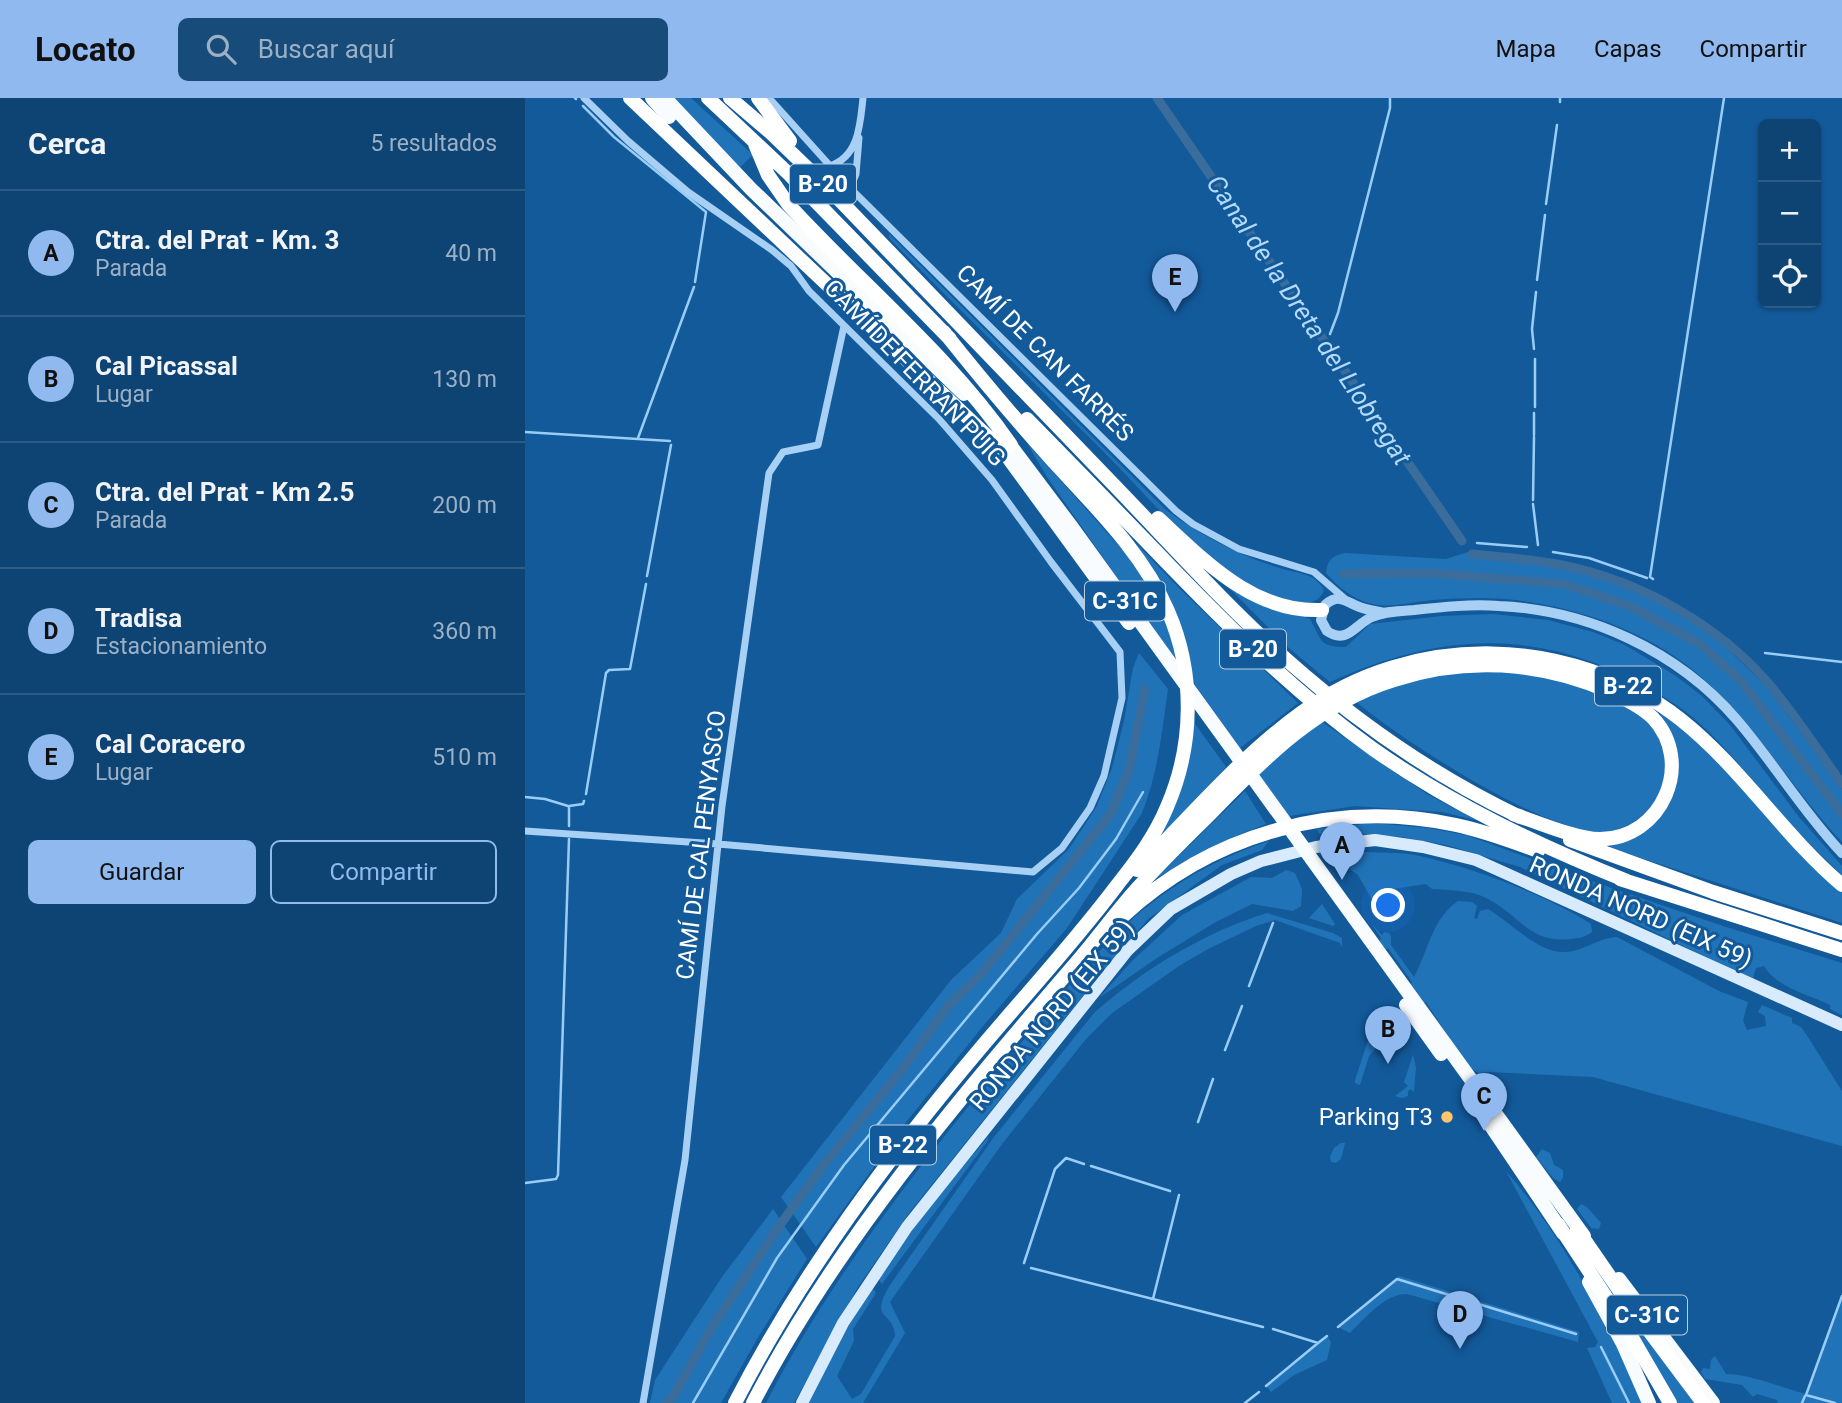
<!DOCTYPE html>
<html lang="es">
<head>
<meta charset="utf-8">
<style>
	body { margin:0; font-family:Roboto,sans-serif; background:#174b79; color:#f1f3f6 }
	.controls { position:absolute; right:21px; top:21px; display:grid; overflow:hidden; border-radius:10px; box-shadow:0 2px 5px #0004 }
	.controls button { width:63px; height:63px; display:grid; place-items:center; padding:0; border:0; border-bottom:2px solid #2e5c86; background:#0e4474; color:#f1f3f6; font:35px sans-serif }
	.you { position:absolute; left:864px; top:808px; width:24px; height:24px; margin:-18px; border:5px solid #fff; border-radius:50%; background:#1a73e8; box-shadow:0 0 0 10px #1a73e833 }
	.badge { display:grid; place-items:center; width:46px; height:46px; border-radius:50%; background:#90b9f0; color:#111; font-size:23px; font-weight:700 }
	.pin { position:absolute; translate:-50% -58px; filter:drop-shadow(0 2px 4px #0008) }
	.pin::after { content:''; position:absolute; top:37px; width:24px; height:21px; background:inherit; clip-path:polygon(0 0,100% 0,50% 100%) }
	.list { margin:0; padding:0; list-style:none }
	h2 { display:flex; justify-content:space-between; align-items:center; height:91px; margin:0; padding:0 28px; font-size:30px }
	h2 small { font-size:23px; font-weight:400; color:#9bb0c5 }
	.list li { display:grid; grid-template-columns:46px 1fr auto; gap:21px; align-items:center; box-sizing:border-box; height:126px; padding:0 28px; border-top:2px solid #2e5c86 }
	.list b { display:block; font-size:26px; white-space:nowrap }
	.list p { margin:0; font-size:23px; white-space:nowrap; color:#9bb0c5 }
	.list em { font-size:23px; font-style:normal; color:#9bb0c5 }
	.actions { display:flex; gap:14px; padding:21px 28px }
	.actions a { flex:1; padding:16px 0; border:2px solid #90b9f0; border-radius:10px; text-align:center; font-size:24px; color:#90b9f0 }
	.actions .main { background:#90b9f0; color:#111 }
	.icon { flex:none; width:38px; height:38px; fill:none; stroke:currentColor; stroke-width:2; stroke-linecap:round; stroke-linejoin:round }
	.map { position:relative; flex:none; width:1317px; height:1305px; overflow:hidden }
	header { display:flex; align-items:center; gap:42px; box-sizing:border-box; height:98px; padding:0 35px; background:#90b9f0; color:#111 }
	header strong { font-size:33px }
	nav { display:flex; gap:38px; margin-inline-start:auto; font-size:24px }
	.search { width:490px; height:63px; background:#174b79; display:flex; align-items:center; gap:18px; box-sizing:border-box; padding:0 24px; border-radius:10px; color:#9bb0c5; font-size:26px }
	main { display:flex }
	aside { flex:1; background:#0e4474 }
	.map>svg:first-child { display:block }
</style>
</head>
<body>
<header>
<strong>Locato</strong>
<div class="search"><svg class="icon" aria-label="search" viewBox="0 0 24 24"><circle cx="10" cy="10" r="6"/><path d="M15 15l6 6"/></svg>Buscar aquí</div>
<nav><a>Mapa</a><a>Capas</a><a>Compartir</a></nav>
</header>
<main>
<aside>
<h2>Cerca<small>5 resultados</small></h2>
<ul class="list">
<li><span class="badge">A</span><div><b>Ctra. del Prat - Km. 3</b><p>Parada</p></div><em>40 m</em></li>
<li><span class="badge">B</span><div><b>Cal Picassal</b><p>Lugar</p></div><em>130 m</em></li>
<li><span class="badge">C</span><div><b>Ctra. del Prat - Km 2.5</b><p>Parada</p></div><em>200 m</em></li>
<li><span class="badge">D</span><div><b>Tradisa</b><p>Estacionamiento</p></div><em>360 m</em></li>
<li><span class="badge">E</span><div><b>Cal Coracero</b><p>Lugar</p></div><em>510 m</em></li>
</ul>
<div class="actions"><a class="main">Guardar</a><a>Compartir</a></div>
</aside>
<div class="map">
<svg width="1317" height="1305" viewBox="0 0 1317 1305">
	<rect width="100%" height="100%" fill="#135a9b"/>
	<path fill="#2173b8" d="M148 0H166L228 57 214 70Z
		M364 136 641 412C677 438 714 458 758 471 775 476 790 475 799 492 788 525 719 486 701 473 656 440 619 394 579 354 507 283 435 212 364 140Z
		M502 345 602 457 624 488 646 538 653 567 522 379Z
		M569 401 654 490 773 605 715 650 670 587 653 522Z
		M943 454 948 459 1011 465 1050 472 1086 483 1118 496 1188 537 1243 590 1317 691V744C1252 675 1214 593 1128 545 1083 520 1032 506 981 501 956 499 931 500 907 502 887 504 862 511 843 505 827 500 812 488 801 475 803 461 807 458 820 455L921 461Z
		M701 487 736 506 785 521C797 542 793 549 821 549L845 526 917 518 968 516 1023 522 1068 534 1100 547 1151 578 1177 598 1205 627 1274 719 1317 768V777C1291 753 1266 728 1243 701 1220 673 1198 646 1171 622 1150 604 1123 589 1099 577 996 529 906 539 805 584L765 551Z
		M614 555 643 591C637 633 633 675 617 715L542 830 458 928 382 1023 291 1149 256 1099 426 882 476 835 492 801 544 751 572 708 587 670 599 623 608 570Z
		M938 574C956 574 974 573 991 575 1029 578 1097 597 1124 624 1144 644 1145 675 1133 698 1123 716 1102 732 1082 734 1026 740 875 641 830 603L883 582Z
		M1137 615C1206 665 1252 739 1317 794V825L1085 750 1086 746 1116 735 1146 698 1135 618Z
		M668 623 701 669 631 743Z
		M797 624 902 696 951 722 917 714 830 708 764 718 733 677 754 656Z
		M720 693 741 726C701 741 663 759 628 783Z
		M847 725 903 730 941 737 1072 785 1198 828 1317 865V917L1305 911V907C1283 896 1252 890 1239 868L1231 870 1228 880 1214 875 995 769 921 747 877 739 815 735 794 736 792 731Z
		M744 743 737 752 697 767 623 821 553 904 384 1115 333 1189 269 1305H241C309 1173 406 1052 501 939 541 892 579 841 628 804 664 776 702 757 744 743Z
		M841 754C858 755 878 754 895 758 948 770 1020 796 1066 826L1067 834C1060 839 1055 840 1047 841 1003 846 996 817 961 800 946 792 923 792 907 791L901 786 861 792 856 800 847 802 833 777 811 762V758Z
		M761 772 770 775 777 791 776 808 768 813 727 806 689 825 632 860 574 900 607 863 657 817 726 779 747 780Z
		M933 803 947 804 952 808 949 820 952 821 955 813 963 811C985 824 1014 855 1039 854 1058 854 1072 840 1092 839L1194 893 1223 904 1218 922 1222 932 1241 928 1240 918 1233 914 1237 907 1267 920V925L1276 929 1281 936 1317 993V1048L1068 979 964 974 954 975 944 970 901 904 898 906 885 887 887 884 863 850 861 851 854 844 856 840 846 825 857 837 859 834 864 835 866 839V847L889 879C903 853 907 821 933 803Z
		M797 806 810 826 808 828 784 820Z
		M742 815 808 835 817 840V849L815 845 750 822 731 828 683 851 654 868 587 915 561 941 477 1046 365 1204 380 1235 338 1305H283L320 1231 348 1191 351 1195 328 1231 329 1243 312 1278 327 1301 336 1296 370 1238C369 1212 343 1224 365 1187L469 1039 569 915C617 872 680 834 742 815Z
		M846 933 850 951 844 958 835 987 830 985V982Z
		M888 957 891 969 889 994 886 991 883 993V998L877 1000 870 998 883 988 879 984Z
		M464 1038 462 1044 357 1186 354 1182 356 1174 410 1101Z
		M816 1045H820L816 1061 811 1065 806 1064 805 1059 809 1050Z
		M1017 1051 1025 1055 1029 1067 1038 1072V1080L1035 1084 1028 1080 1011 1059Z
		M981 1073C1041 1142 1080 1223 1119 1305H1087L1062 1250 1070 1249 1073 1244Z
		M1056 1106 1062 1109 1076 1125 1074 1131 1066 1130 1052 1111Z
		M248 1111 282 1161 232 1241 196 1305H125L130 1282 197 1179Z
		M1046 1136 1169 1305H1151Z
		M874 1178 1054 1234 1053 1244 882 1196C859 1196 841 1220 825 1235L813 1229Z
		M1317 1198V1305H1253L1252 1302 1232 1296 1228 1299 1217 1287 1180 1281 1176 1274 1178 1270 1185 1271 1186 1262 1190 1258 1201 1276C1226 1276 1256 1290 1281 1296Z
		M802 1238 806 1244 802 1262 769 1277 746 1294 741 1288Z"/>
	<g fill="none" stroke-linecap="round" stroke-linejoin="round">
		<path stroke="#99cdf7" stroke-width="2.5" d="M50 0 51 1
			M1035 4V0
			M58 8 89 39 181 114 170 184
			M1021 106 1032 27
			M1012 182 1020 117
			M805 236 813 215 865 10V0
			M1009 251 1007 231 1011 194
			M1010 309V261
			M0 334 145 343
			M1009 337V315
			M113 340 169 189
			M1008 402 1009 339
			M1008 406 1013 447
			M952 445 1002 449
			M1028 454 1064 460 1122 480
			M122 478 146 347
			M1128 481 1125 479 1199 0
			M1240 555 1317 564
			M61 696 81 575 84 572 105 571 121 486
			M0 699 20 701 43 708
			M44 728V708L58 706 59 703
			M724 888 748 825
			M700 952 717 908
			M673 1024 688 981
			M566 1068 645 1093
			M0 1085 31 1081 33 1077 44 741
			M499 1165 530 1071 541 1060 559 1066
			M506 1170 738 1229
			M628 1201 654 1097
			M813 1229 872 1181 1051 1236
			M748 1231 793 1245 802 1238
			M1076 1249 1104 1305
			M741 1288 793 1245
			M168 1305 252 1160 319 1067 512 836 554 790 591 741 618 694
			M720 1305 734 1294
			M1277 1305 1280 1298
			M1310 1305 1281 1297 1317 1198"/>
		<path stroke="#3a6d9c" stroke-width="9" d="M632 0 937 443
			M947 456C977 459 1007 461 1037 467 1115 483 1193 526 1245 587 1271 618 1294 653 1317 686
			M818 476 906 475 1039 486 1105 508 1175 546 1216 583 1317 716
			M141 1305 148 1299 187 1229 255 1127 297 1069 380 968 423 908 458 874 585 717 604 672 620 591"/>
		<path stroke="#a7d0f4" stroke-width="7" d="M244 0 325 90 651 413 668 426 714 451 789 474 819 500
			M305 68C334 58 335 27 338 0
			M325 90 331 76 334 40
			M0 733 193 746 508 774 537 750 565 710 579 678 597 600 595 554 526 464 467 382 414 321 284 193 266 168 247 152 163 94 103 43 59 0
			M118 1305 160 1062 197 708 244 375 258 354 293 347 319 228"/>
		<path stroke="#a7d0f4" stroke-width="10" d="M860 515C851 513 840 512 832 508 819 502 813 496 800 507L796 522 802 533C822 547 830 526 847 519 860 513 875 513 889 512 917 509 945 506 974 508 1063 512 1153 553 1212 622 1249 665 1278 714 1317 755"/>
		<path stroke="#d7ebfd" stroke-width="12" d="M277 1305 318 1225 382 1129 602 853 646 811 706 776 736 763 791 749 850 742 898 749 951 762 1317 927"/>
		<path stroke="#f9fcff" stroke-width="14" d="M127 0 144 19
			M140 0 226 91 439 296
			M479 339 546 428 1059 1138
			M482 358 604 525
			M881 907 916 956
			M956 1013 1038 1135
			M1094 1181 1188 1305
			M1064 1184 1098 1246 1124 1305"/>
		<path stroke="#fff" stroke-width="14" d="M105 0 478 353
			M183 0 265 77 425 241
			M205 0 246 35 303 90C398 189 493 288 589 387 646 446 702 509 763 563 833 625 911 679 995 719
			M233 0 265 43
			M230 46 243 77 263 106C337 187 423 256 486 347
			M502 321C551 371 599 420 647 470 710 535 774 598 848 651 926 706 1013 747 1102 783
			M633 420C680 463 728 515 797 512
			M1045 742 1188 794 1317 835
			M612 772C665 719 715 659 776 615 888 533 1046 536 1155 621 1216 669 1258 737 1317 787
			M1095 781 1317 852
			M598 818C688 735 811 701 931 727 959 733 986 743 1013 753
			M1033 1126 1102 1231 1145 1305
			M1052 1131 1101 1202 1178 1305
			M210 1305C276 1176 365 1057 459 946 504 893 551 842 593 786 612 762 630 738 642 709 669 647 670 575 643 513 618 455 570 409 528 363 490 321 454 278 419 234
			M228 1305C310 1146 434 1001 550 866 570 843 588 818 608 795 633 767 660 741 687 714 740 659 794 605 869 582 939 559 1015 563 1083 593 1099 600 1116 608 1128 620 1170 665 1137 741 1075 741 1051 741 1012 724 988 716"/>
	</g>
	<circle fill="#ffc669" stroke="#135a9b" stroke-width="2.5" cx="922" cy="1019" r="7"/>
	<g text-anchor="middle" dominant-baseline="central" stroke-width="6" stroke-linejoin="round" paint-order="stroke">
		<g fill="#135a9b" stroke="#b8cee1" stroke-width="2">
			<rect x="265" y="66.5" width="66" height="39" rx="5"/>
			<rect x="560" y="483.5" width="80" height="39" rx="5"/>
			<rect x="695" y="531.5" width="66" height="39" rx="5"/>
			<rect x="1070" y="568.5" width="66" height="39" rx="5"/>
			<rect x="345" y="1027.5" width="66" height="39" rx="5"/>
			<rect x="1082" y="1197.5" width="80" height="39" rx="5"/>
		</g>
		<g font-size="23" font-weight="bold" fill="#fff">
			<text x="298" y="86">B-20</text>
			<text x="600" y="503">C-31C</text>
			<text x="728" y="551">B-20</text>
			<text x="1103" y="588">B-22</text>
			<text x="378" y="1047">B-22</text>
			<text x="1122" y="1217">C-31C</text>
		</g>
		<g font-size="24" fill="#fff" stroke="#135a9b">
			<text transform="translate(520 255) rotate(45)">CAMÍ DE CAN FARRÉS</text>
			<text transform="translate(390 275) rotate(46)">CAMÍ DE FERRAN PUIG</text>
			<text transform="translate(176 747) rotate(-83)">CAMÍ DE CAL PENYASCO</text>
			<text transform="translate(1116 814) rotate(24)">RONDA NORD (EIX 59)</text>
			<text transform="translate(527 917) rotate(-50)">RONDA NORD (EIX 59)</text>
		</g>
		<g font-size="24" fill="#fff" stroke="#135a9b" text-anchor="end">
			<text x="908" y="1019">Parking T3</text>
		</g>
		<g font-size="26" font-style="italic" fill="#b3dafa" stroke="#135a9b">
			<text transform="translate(784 222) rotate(56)">Canal de la Dreta del Llobregat</text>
		</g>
	</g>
</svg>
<div class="controls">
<button>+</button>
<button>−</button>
<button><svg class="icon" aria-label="locate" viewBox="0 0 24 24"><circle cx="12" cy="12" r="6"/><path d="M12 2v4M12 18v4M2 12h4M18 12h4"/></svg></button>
</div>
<div class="you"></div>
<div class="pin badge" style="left:817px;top:782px">A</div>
<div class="pin badge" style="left:863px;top:966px">B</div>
<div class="pin badge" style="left:959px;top:1033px">C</div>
<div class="pin badge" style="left:935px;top:1251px">D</div>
<div class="pin badge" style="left:650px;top:214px">E</div>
</div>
</main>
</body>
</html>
